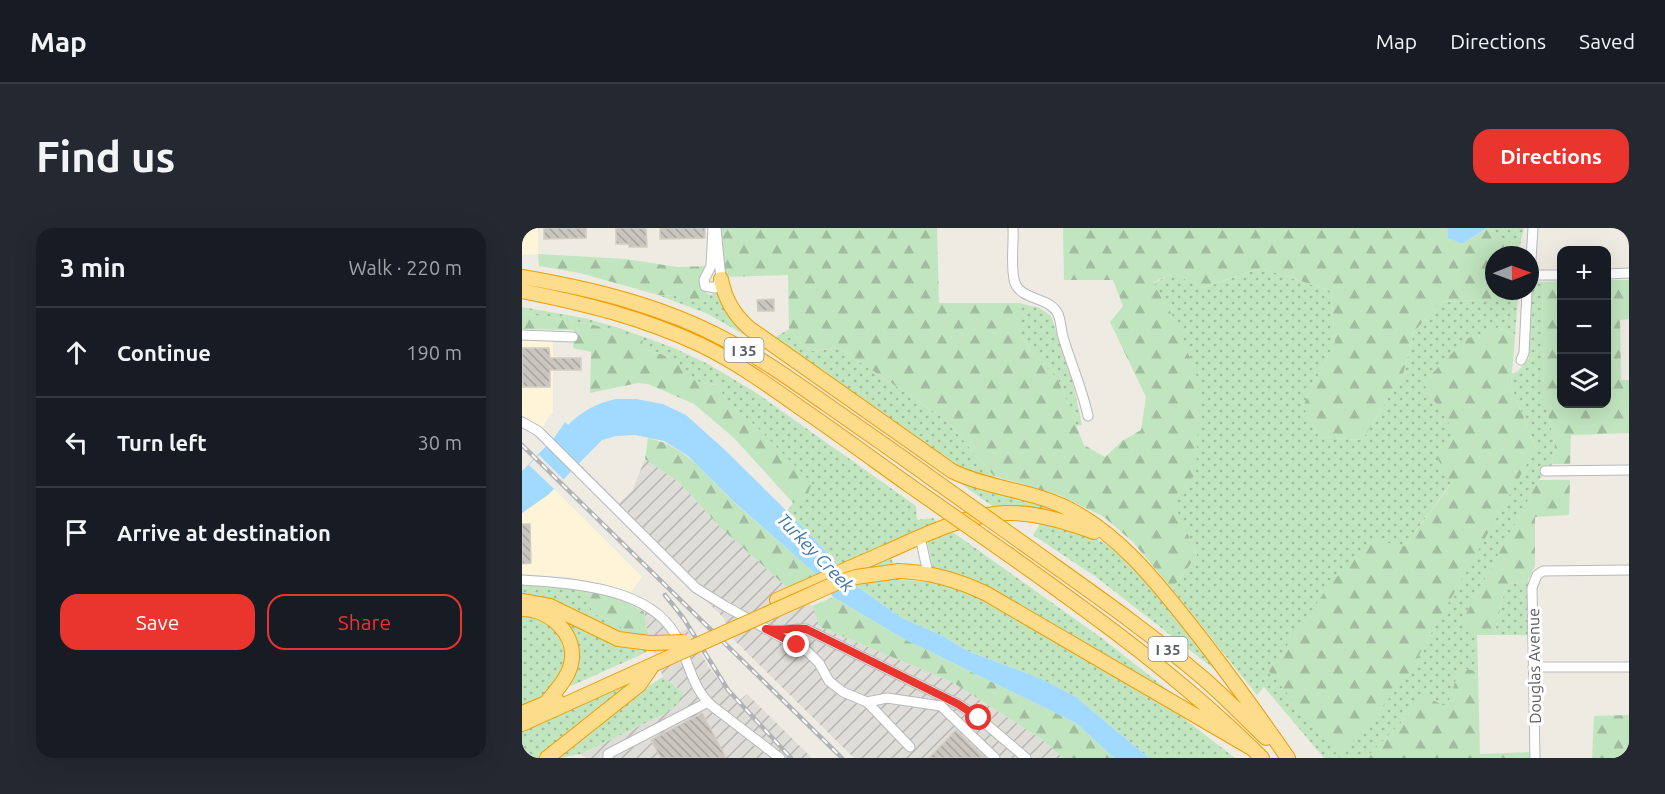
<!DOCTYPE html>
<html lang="en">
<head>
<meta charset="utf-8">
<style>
	body { margin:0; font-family:Ubuntu,sans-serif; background:#242831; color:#f1f3f6 }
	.controls { position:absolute; right:18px; top:18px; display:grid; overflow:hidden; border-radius:12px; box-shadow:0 6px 24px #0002 }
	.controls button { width:54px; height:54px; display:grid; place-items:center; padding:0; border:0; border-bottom:2px solid #363941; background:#171b24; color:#f1f3f6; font:30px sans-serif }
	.compass { position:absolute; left:963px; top:18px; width:54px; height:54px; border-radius:50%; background:#171b24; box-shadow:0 6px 24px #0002; rotate:89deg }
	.stop { position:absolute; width:18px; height:18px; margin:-14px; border:4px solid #e9352e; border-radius:50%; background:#fff }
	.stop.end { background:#e9352e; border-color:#fff; box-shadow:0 2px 6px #0008 }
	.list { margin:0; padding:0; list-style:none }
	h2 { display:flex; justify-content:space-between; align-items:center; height:78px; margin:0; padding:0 24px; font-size:26px }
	h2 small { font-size:20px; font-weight:400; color:#9ea1a6 }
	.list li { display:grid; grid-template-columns:39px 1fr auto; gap:18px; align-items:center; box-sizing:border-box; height:90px; padding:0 24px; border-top:2px solid #363941 }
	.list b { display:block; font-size:22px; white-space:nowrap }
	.list em { font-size:20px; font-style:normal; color:#9ea1a6 }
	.actions { display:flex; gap:12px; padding:18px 24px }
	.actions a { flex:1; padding:14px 0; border:2px solid #e9352e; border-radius:18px; text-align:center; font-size:21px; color:#e9352e }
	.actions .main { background:#e9352e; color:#fff }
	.icon { flex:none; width:33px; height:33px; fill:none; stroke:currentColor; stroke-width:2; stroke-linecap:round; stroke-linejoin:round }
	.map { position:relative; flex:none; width:1107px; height:530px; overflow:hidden; border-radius:18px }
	header { display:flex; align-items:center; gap:36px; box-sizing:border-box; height:84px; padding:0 30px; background:#171b24; border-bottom:2px solid #363941 }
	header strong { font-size:28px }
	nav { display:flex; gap:33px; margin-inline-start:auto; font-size:21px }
	.intro { display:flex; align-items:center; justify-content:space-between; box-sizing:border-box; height:144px; padding:0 36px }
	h1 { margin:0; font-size:42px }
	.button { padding:15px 27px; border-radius:18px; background:#e9352e; color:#fff; font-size:21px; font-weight:700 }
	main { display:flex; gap:36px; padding:0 36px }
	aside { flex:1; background:#171b24; border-radius:18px; box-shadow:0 6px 24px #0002 }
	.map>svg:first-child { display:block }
</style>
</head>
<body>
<header>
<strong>Map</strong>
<nav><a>Map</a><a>Directions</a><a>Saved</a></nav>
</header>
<div class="intro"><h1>Find us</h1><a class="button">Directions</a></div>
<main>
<aside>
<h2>3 min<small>Walk · 220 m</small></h2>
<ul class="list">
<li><svg class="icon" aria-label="ahead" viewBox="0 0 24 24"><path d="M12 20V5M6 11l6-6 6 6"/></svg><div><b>Continue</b></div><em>190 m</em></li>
<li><svg class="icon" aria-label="left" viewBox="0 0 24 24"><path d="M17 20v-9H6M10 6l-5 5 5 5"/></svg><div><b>Turn left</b></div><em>30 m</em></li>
<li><svg class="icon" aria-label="arrive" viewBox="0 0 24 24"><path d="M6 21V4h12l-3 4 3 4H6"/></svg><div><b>Arrive at destination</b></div></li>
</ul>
<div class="actions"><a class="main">Save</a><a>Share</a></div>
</aside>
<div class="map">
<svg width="1107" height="530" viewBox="0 0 1107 530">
	<defs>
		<pattern id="industrial-furrows" width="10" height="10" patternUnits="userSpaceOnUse" patternTransform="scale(1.5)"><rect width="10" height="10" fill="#dfddd8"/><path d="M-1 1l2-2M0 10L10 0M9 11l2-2" fill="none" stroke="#b8b6b3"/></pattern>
		<pattern id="grass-dots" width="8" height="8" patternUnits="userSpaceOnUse" patternTransform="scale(1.5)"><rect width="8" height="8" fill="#c1e6bf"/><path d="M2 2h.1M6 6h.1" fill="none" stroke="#a0be9f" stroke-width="1.8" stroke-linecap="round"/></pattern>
		<pattern id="forest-firs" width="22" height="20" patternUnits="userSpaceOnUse" patternTransform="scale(1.5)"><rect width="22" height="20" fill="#c1e6bf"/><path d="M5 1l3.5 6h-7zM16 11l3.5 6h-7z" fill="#a0be9f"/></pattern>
		<pattern id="building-back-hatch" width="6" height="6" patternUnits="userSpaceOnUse" patternTransform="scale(1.5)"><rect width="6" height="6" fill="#c9c6c0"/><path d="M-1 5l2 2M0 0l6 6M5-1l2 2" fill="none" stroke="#a6a4a0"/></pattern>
	</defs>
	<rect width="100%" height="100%" fill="#eeebe3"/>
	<path fill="#fef4d8" d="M0 0H16V26L0 27Z
		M31 110V185L25 191 21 200 0 187V111Z
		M32 261 120 349 109 364 48 349 0 346V285Z"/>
	<path fill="url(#industrial-furrows)" d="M123 231 157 254 199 300 267 361 290 378 298 399 430 454 521 512 541 530H332L212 412 201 389 49 243 57 235 97 275 110 263Z
		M128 374 139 384 155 405 165 401 186 438 214 475 225 466 290 530H63L59 526 144 485 151 480 162 465 141 449 127 410 122 384Z"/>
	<path fill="url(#grass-dots)" d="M966 0H1002L997 21Z
		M739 40 809 63 813 114 781 178 797 209 840 212 881 146 892 104 918 74 996 70 993 108 977 99 934 208 916 229 929 255 883 318 747 443 1014 220 989 158 990 146 996 143 1007 130V76L1010 54H1020L1022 170 1033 216 1030 236 1017 252 940 394 955 407 956 444 938 440 925 479 900 468 881 493 844 530H802L742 459 735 467 650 361 675 327 649 271 674 246 632 55 651 45 680 60Z
		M198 63 227 106 226 109 186 86 136 67 155 68 184 74 188 67Z
		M497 75 518 80 529 88 551 155 560 197 554 198 536 152 510 124 497 105Z
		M0 79 62 90 97 100 152 120 186 136 233 164 394 278 395 292 411 290 416 295 363 317 379 352C406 353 428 357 452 367L660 489 713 530H627L554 469 522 452 446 423 419 407 380 390 333 357 292 310 265 283 271 275 285 268 241 205 202 170 197 157 177 155 143 127 119 120 121 114 72 97 0 85Z
		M267 101 288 123 317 120 423 191 472 248V251L444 243 422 229 252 110Z
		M432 251 515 273 543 285 512 280H473Z
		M520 293C537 298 557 302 573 310 622 335 661 395 695 437L692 441 574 349 511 307Z
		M428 302 581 411 647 463 645 466 411 341 405 313Z
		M1006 352V407H972L984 357Z
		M0 355 67 362 70 385 91 393 111 408H100L25 371 0 366Z
		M5 387C10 389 18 390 22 393 41 405 49 431 37 451 29 464 14 472 0 479V388Z
		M47 392 123 420 125 424 49 458 47 454 44 398Z
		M141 449 162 465 156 475 144 485 59 526 37 530 126 458Z
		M114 451 116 454 20 530H0V503L19 494 21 495Z"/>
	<path fill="url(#forest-firs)" d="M199 0H415L417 75H497V105L510 124 536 152 562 217 583 229 600 213 619 202 624 169 588 94 601 78 591 52H542L541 0H925L926 10 940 16 966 0 997 21V27H972V63H997L996 70 918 74 892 104 881 146 840 212 797 209 781 178 813 114 809 63 739 40 679 60 651 45 632 54 655 96 678 157 674 246 650 271 675 327 650 361 611 314 582 289 537 267 472 248 423 191 317 120 288 123 267 101 266 47 202 49Z
		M16 26 104 31 155 39 186 38 178 54 180 62 188 67 184 74 154 68 136 67 58 45 17 38Z
		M1085 52H1107V91L1098 92 1099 152H1107V205L1049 207 1048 236H1030L1033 216 1022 170 1020 54 1039 53 1040 176H1084Z
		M0 85 72 97 121 113 120 120C130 124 142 126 152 132 174 147 165 155 197 157L202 170 241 205 290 255 285 268 271 275 212 210 172 176 126 156 116 155 68 165 69 124 51 120 52 102 0 101Z
		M977 99 993 108 989 158 1014 220 884 450 818 530 747 443 809 355 851 312 883 318 929 256 915 229 934 207 901 155 944 111Z
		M126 210C167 219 184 249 213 275 241 300 269 324 296 348L267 361 199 300 157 254 123 231Z
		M1017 252H1048L1047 287 1013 289V338L1006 352 984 357 972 407H955L939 395Z
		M67 362 102 373 122 384 127 410 111 408 91 393 70 385Z
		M311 369 382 411 554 495 592 530H541L521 512 430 454 298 399 290 378Z
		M938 439 956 444 958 526 1008 524 1017 530H844L881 493 900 467 925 479Z
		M1107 487V530H1070L1072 488Z"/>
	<path fill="#a2daff" d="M925 0H965L940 16 926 10Z
		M94 171H114L141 176 164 187 203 222 292 310 333 357 380 390 419 407 446 423 522 452 554 469 627 530H592L554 495 382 411 311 369 296 348 210 272 166 228 142 213 113 207 94 208 80 212 26 267 0 285V243L32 210 43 194 46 197C60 183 75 175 94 171Z"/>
	<path fill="#eeebe3" d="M17 227 42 252 32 261 7 237Z"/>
	<path fill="url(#building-back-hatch)" stroke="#d3cdc1" stroke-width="1.5" d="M22 0H64V10L22 11Z
		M94 0H124L125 19H107V16H94Z
		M138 0H183V10L138 11Z
		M252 71V83H236L235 72Z
		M0 120H27L28 130H59V142H28V159H1Z
		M0 296H8L9 335 0 336Z
		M180 485 204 530H139L129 512Z
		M434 502 463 530H407Z"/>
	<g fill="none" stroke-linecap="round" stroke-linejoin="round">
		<defs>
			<path id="minor" d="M191 0 189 38 182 52 183 58 193 60 199 51 194 0
				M491 0C492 16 488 41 493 55 500 73 527 68 536 86 539 93 539 102 541 109 549 136 560 160 566 188
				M1084 46 1107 45
				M1008 47 1011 0
				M1008 47H1040
				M0 107 51 109
				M999 132 1002 125 1005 63
				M0 194 16 203 174 360 203 378 286 424 297 435 307 453 321 464 345 474 388 519
				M1023 243 1107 242
				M398 309 406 345
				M0 352C48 355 128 359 154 408 165 429 169 455 185 473 191 480 200 485 207 491 224 504 241 517 258 530
				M249 402C261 404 272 400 284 401L436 476 457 490 504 530
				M1011 439H1107
				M345 474 365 470 419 478 473 530
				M86 530V526L186 474
				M1013 530 1010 360 1015 347 1021 343 1107 342"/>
			<path id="highway" d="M0 49C70 61 141 78 204 112 239 130 271 153 304 176 341 202 379 228 416 255
				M199 51C203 71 211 86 227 100L430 243C467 261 510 262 547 281 597 307 632 351 666 394 701 438 734 484 766 530
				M0 63C62 75 121 90 179 117 216 135 249 159 283 183 318 207 352 232 387 257
				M516 326C572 366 628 405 681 450 703 469 723 490 744 510
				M487 327C576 390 663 453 740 530
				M377 343C409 344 436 352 465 366L731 521
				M255 372C291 356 328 340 364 324 403 307 439 288 482 285 513 284 543 293 572 304
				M0 373 28 378 96 411 128 415
				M0 381C28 381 56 407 49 436 46 450 33 464 24 475
				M0 485 34 471
				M0 496 137 434
				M25 530 117 457 131 437"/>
		</defs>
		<use href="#minor" stroke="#b6b9bd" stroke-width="11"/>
		<use href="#highway" stroke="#f19d00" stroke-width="16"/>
		<use href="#minor" stroke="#fff" stroke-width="9"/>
		<use href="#highway" stroke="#fddc8b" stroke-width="14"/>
		<defs>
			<path id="rail" d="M0 217 320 530
				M143 367 162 391 206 462 269 530"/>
		</defs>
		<use href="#rail" stroke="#b2b3b4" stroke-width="4.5"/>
		<use href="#rail" stroke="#fff" stroke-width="2" stroke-dasharray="7" stroke-linecap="butt"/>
		<defs>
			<path id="highway-bridge" d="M416 255 516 326
				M387 257 487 327
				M128 415 162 414
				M137 434 312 356 334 349 377 343"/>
		</defs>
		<use href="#highway-bridge" stroke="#f19d00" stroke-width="16" stroke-linecap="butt"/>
		<use href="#highway-bridge" stroke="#fddc8b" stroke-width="14"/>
	</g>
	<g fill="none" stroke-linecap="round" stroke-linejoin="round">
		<path stroke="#e9352e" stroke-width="8" d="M275 417 244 401C258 404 270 399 284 401L436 476 457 490"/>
	</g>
	<g text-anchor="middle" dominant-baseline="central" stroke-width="6" stroke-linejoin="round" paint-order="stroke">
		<g fill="#fff" stroke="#8c8f92" stroke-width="1.5">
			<rect x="202.5" y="110" width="39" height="24" rx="4.5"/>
			<rect x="626.5" y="409" width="39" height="24" rx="4.5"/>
		</g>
		<g font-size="15" font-weight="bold" fill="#5b5f64">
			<text x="222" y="122">I 35</text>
			<text x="646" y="421">I 35</text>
		</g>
		<g font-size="16" fill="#5b5f64" stroke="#fff">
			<text transform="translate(1012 438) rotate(-91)">Douglas Avenue</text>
		</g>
		<g font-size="18" font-style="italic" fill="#3c75a8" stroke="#fff">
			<text transform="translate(294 324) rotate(46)">Turkey Creek</text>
		</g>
	</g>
</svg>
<div class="controls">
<button>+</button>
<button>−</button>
<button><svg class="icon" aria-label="layers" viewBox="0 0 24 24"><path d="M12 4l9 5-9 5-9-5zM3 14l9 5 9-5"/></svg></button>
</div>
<svg class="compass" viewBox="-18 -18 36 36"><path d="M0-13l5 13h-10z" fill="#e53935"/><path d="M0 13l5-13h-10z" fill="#9ea1a6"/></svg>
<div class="stop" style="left:457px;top:490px"></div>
<div class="stop end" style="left:275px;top:417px"></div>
</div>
</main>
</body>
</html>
